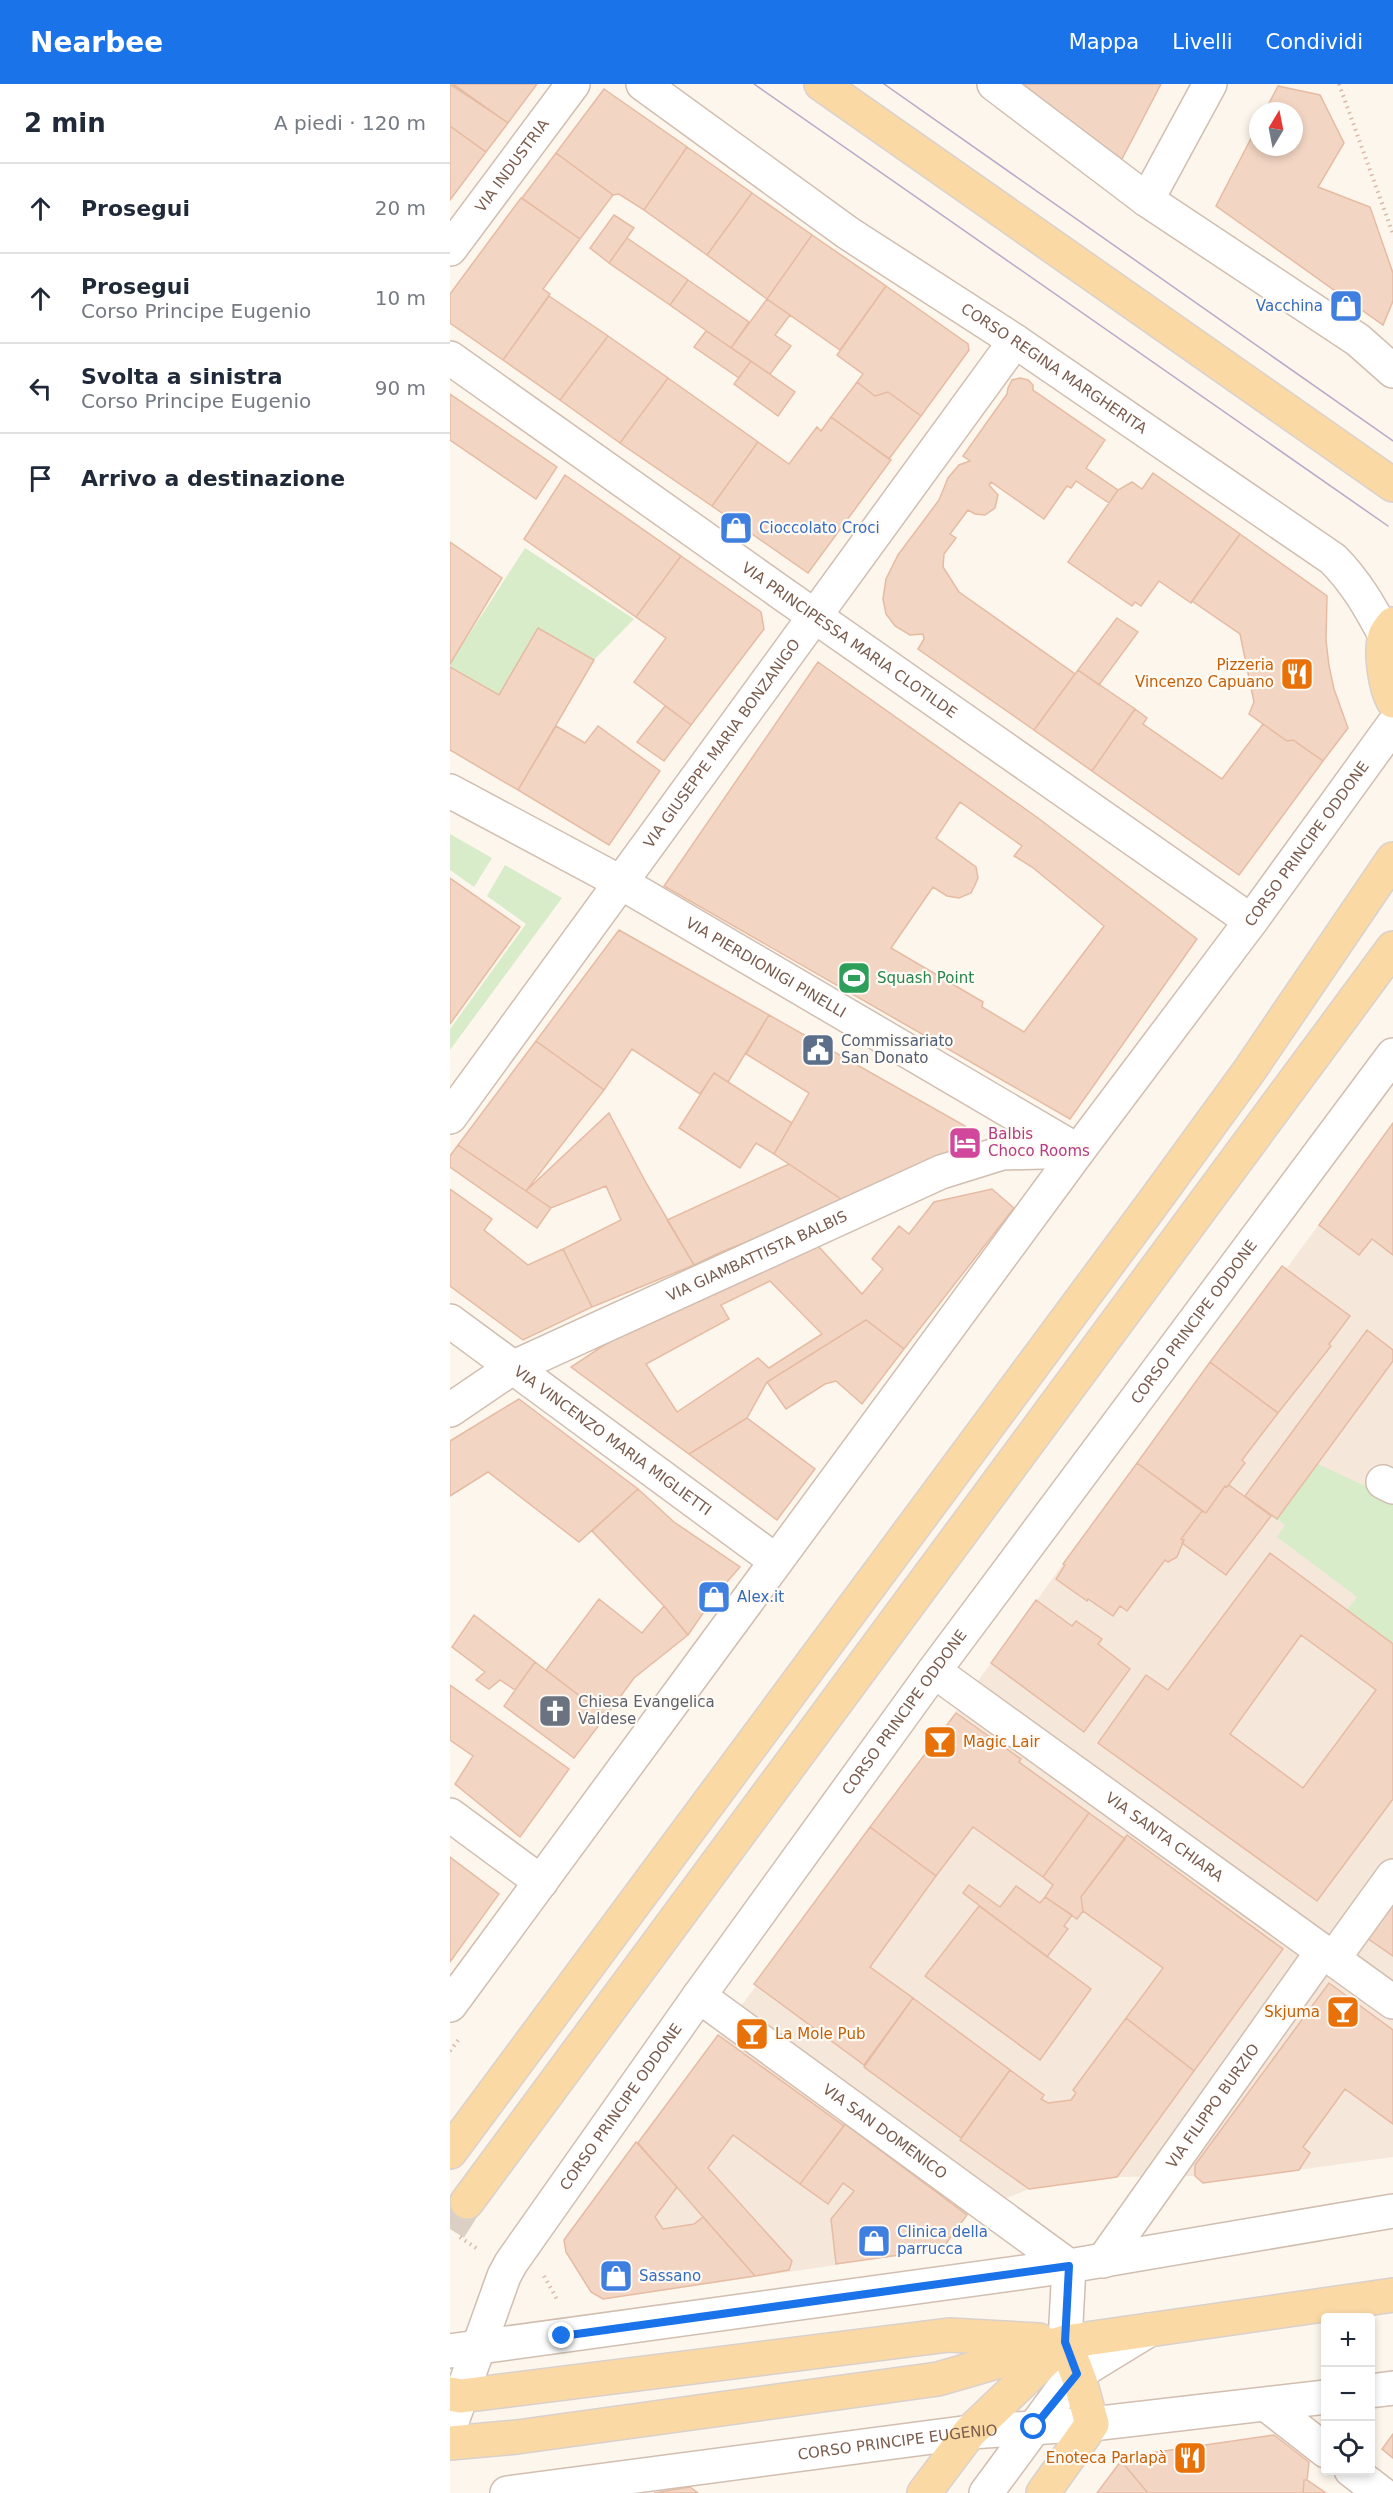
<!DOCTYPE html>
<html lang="it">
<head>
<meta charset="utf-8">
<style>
	body { margin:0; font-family:"DejaVu Sans",sans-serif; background:#f2f2f3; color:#1f2937 }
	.controls { position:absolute; right:18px; bottom:18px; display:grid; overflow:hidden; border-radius:6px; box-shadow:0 3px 9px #0003 }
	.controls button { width:54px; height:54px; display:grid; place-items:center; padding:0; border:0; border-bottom:2px solid #e0e1e3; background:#fff; color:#1f2937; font:30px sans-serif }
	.compass { position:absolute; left:799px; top:18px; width:54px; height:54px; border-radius:50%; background:#fff; box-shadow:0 3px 9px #0003; rotate:10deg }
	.stop { position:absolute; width:18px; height:18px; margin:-14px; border:4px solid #1a73e8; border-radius:50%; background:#fff }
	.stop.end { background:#1a73e8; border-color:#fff; box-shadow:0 2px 6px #0008 }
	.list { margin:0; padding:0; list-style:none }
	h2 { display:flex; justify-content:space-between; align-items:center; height:78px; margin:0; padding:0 24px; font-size:26px }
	h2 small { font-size:20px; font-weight:400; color:#747a83 }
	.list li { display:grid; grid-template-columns:39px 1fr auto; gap:18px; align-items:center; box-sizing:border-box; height:90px; padding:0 24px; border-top:2px solid #e0e1e3 }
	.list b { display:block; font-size:22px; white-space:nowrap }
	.list p { margin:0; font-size:20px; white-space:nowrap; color:#747a83 }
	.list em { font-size:20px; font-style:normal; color:#747a83 }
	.icon { flex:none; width:33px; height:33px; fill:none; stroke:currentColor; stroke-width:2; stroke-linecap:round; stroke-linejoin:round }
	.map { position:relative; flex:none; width:943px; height:2409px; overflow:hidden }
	header { display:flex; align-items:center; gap:36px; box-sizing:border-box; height:84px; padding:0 30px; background:#1a73e8; color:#fff }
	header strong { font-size:28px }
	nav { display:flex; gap:33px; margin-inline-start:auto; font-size:21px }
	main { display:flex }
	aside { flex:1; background:#fff }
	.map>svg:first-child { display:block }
</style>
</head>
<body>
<header>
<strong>Nearbee</strong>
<nav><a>Mappa</a><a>Livelli</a><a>Condividi</a></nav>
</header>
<main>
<aside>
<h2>2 min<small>A piedi · 120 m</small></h2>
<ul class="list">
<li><svg class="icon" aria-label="ahead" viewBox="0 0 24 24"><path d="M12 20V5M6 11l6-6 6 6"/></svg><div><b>Prosegui</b></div><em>20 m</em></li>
<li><svg class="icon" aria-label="ahead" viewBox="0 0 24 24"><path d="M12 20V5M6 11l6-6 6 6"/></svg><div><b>Prosegui</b><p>Corso Principe Eugenio</p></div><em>10 m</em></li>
<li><svg class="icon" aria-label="left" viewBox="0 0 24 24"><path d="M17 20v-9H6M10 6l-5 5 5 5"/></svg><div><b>Svolta a sinistra</b><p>Corso Principe Eugenio</p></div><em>90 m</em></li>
<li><svg class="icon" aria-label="arrive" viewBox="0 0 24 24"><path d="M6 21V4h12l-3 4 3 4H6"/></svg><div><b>Arrivo a destinazione</b></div></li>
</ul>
</aside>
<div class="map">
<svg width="943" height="2409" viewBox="0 0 943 2409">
	<rect width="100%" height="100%" fill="#fdf6ec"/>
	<path fill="#f5e8da" d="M943 1039V2073L753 2099 745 2092 667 2093 579 2105 517 2131 492 2165 158 2215 144 2211 116 2168 114 2160 117 2150 306 1902 760 1278 832 1182 837 1184Z"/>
	<path fill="#d8ecc9" d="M75 464 184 535 144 576 88 544 49 611 0 583V580Z
		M0 750 42 774 24 803 0 786Z
		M55 781 112 814 0 966V945L76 840 37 812Z
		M868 1380 943 1415V1560L897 1526 907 1513 827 1453 835 1441 827 1435Z"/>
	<path fill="#f3d5c3" stroke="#e6bba3" stroke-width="1.5" fill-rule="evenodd" d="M0 0 58 39 36 68 0 42Z
		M3 0H87L58 39Z
		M566 0H711L672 75Z
		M828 2 870 11 894 59 868 103 920 123 943 189V217L933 241 766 122 808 41V63H844V27H815Z
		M154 5 237 63 194 126 169 110 163 111 106 69Z
		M0 42 36 68 0 116Z
		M237 63 302 109 257 171 194 126Z
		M106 69 163 111 130 155 72 114Z
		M302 109 362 151 317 215 257 171Z
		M71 114 130 155 93 205 100 210 53 276 0 239V210Z
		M164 131 184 144 159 179 140 164Z
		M362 151 436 202 390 266 317 215Z
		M177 154 238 196 220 221 159 179Z
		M238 196 299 238 281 264 220 221Z
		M436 202 518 260 519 266 471 332 438 308 425 312 407 298 413 290 387 271Z
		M99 212 158 252 110 316 53 276Z
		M317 215 340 231 325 251 341 262 320 290 281 264Z
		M256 247 301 277 289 294 244 263Z
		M158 252 218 294 170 359 110 316Z
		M301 277 345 308 328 332 284 300Z
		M218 294 308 358 262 422 170 359Z
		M570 294 578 296 583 301V306L655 356 636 384 668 406 659 419 626 397 621 404 617 402 594 435 541 398 539 401 548 411 545 424 535 431 525 430 518 426 500 450 506 454 494 470 493 483 509 508 625 590 584 646 468 565 474 555 473 550 460 551 445 542 436 530 433 515 436 495 448 471 489 416 498 394 509 381 520 377 513 372 557 310 558 304 562 296Z
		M407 298 425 312 438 308 471 332 439 375 381 333Z
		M0 310 107 383 86 415 0 356Z
		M381 333 441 376 358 489 262 422 308 358 339 380 367 343 371 347Z
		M703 389 790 450 741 519 709 497 691 522 685 518 682 522 618 478 668 406 682 398 692 405Z
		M115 391 231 472 186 533 74 455Z
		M790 450 877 512 876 556 879 582 884 605 898 644 873 677 843 656 837 657 799 630 804 618 790 550 742 517Z
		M0 458 52 494 0 580Z
		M231 472 311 528 314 545 241 641 184 598 216 554 186 533Z
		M667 534 688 548 649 601 628 586Z
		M88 544 144 576 68 706 0 666V583L49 611Z
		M368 578 588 734 747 855 620 1035 214 802ZM510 718 572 762 564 772 582 783 654 842 574 948 532 923 533 918 441 864 483 803 497 812 509 814 521 809 525 801 528 794 526 783 486 754Z
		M628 586 685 625 642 687 584 646Z
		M215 622 241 641 214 677 187 658Z
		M685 625 697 634 693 640 772 695 813 640 837 657 843 656 873 677 789 791 642 687Z
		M106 642 135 659 148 642 210 687 159 761 68 706Z
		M0 794 70 843 0 940Z
		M169 846 319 931 278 998 264 989 250 1010 182 965 154 1006 86 957Z
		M319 931 515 1042 522 1063 397 1119 324 1070 359 1009 296 970Z
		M86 957 154 1006 76 1107 8 1061Z
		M264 989 342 1039 324 1070 306 1059 290 1084 229 1044Z
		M159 1029 195 1097 244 1181 142 1223 113 1165 171 1136 156 1102 101 1124 76 1107Z
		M943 1039V1171L922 1155 909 1171 869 1141Z
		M8 1061 101 1124 87 1144 0 1083V1072Z
		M339 1080 397 1119 271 1168 244 1181 217 1136Z
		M0 1105 42 1135 34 1146 78 1181 113 1165 142 1223 73 1256 0 1202Z
		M542 1105 564 1124 454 1265 416 1236 317 1298 297 1334 239 1370 121 1283 189 1238 368 1162 412 1210 433 1185 422 1175 449 1142 459 1150 484 1118ZM320 1197 372 1250 319 1284 308 1274 227 1328 196 1280 279 1235 271 1221Z
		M832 1182 900 1232 879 1260 881 1262 828 1329 760 1278Z
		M416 1236 454 1265 412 1320 386 1297 375 1300 336 1325 317 1298Z
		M917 1246 943 1266V1277L827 1435 795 1412Z
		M760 1278 828 1329 792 1376 795 1379 777 1403 775 1402 756 1429 687 1379Z
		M69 1315 188 1405 129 1458 38 1388 0 1412V1357Z
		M297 1334 365 1385 327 1436 239 1370Z
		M687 1379 752 1427 731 1455 734 1456 727 1473 718 1478 715 1476 677 1527 670 1522 663 1532 638 1515 637 1517 606 1495 615 1481 613 1480Z
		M779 1401 821 1432 776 1491 732 1459 734 1456 731 1455 752 1427 756 1429 775 1402 777 1403Z
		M188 1405 224 1438 290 1483 264 1513 238 1551 214 1522 142 1447Z
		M820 1469 943 1560V1715L867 1817 648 1659 696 1591 718 1606ZM851 1551 926 1606 853 1704 780 1650Z
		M149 1515 192 1549 214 1522 238 1551 184 1594 156 1632 96 1586Z
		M586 1516 622 1542 626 1537 652 1555 648 1560 680 1585 634 1648 541 1579Z
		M24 1531 85 1578 65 1606 50 1596 39 1605 26 1596 35 1588 2 1563Z
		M85 1578 156 1632 124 1674 54 1622Z
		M0 1601 119 1685 70 1753 5 1700 23 1672 0 1656Z
		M506 1629 571 1675 569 1678 639 1729 593 1793 523 1743 486 1792 420 1743Z
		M639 1729 675 1755 631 1813 633 1827 627 1835 595 1813 603 1801 593 1793Z
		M420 1743 486 1792 420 1883 463 1914 414 1981 304 1900Z
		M677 1751 833 1865 744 1987 676 1934 713 1884 633 1827 631 1813Z
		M0 1773 49 1810 0 1878Z
		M519 1801 550 1823 566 1802 590 1819 595 1813 622 1831 614 1842 618 1845 597 1873 513 1809Z
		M943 1819V1872L917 1854Z
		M529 1822 641 1905 590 1976 475 1892Z
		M879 1899 943 1946V2040L895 2005 853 2063 860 2069 849 2086 753 2099 745 2092V2081Z
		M463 1914 560 1986 511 2054 414 1983Z
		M676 1934 744 1987 667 2093 579 2105 510 2056 560 1986 594 2011 591 2015 598 2019 621 2016 626 2009 623 2006Z
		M268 1951 394 2042 350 2100 283 2051 258 2084 342 2177 339 2186 305 2192 188 2059Z
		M395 2040 517 2131 492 2165 386 2180 381 2135 404 2107 393 2099 378 2120 350 2100Z
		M186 2058 227 2103 205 2133 213 2145 244 2140 253 2133 305 2192 153 2215 141 2208 116 2168 114 2156Z
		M943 2350V2374L932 2365Z
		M824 2351 859 2378 857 2396H854L853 2409H698L671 2377 680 2375V2372Z
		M671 2377 698 2409H647Z
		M854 2396H857L876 2409H853Z
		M240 2403 248 2409H204Z"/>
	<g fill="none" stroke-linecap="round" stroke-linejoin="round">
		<path stroke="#dcd0c4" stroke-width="33" stroke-dasharray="33 16" stroke-linecap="butt" d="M0 2145 17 2118"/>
		<defs>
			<g id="minor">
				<path id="s1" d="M193 0 398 149 565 257 883 475C906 498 920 523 935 551"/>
				<path d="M544 0 697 116 908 256 943 287"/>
				<path d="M697 116 760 0"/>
				<path id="s2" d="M0 165 123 0"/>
				<path id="s3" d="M0 274 333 510 801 837"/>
				<path id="s4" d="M0 707 170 798 628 1067"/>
				<path id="s5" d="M0 1033 565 257"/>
				<path id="s6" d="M0 1237 326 1477"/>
				<path id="s7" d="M0 1326 62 1284 491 1088 552 1069 628 1067"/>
				<path d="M933 1398 943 1403"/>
				<path id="s8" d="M484 1587 943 1918"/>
				<path d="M0 1731 91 1798"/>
				<path d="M883 1875 943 1792"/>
				<path id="s9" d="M249 1912 619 2182"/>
				<path id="s10" d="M0 1921 628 1067 801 837 943 641"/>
				<path id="s11" d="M653 2177 872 1868"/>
				<path d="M615 2258 619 2182"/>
				<path d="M0 2267 619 2182 943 2127"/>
				<path d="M920 2307 943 2304"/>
				<path d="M817 2321 876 2367"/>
				<path id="s12" d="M0 2343 54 2192 61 2179 249 1912 484 1587 943 971"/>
				<path d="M901 2386 931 2409"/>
				<path id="s13" d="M57 2409 520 2348 642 2340 876 2313"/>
				<path d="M536 2409 615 2302 627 2290 699 2246"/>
			</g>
			<path id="major" d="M371 0 943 401
				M943 540C941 543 936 548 935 552 930 568 935 602 943 617
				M0 2068 703 1119 799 987 943 775
				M17 2118 943 864
				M0 2310 11 2312 499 2251 589 2256
				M0 2359 67 2353 488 2295 615 2258 943 2211
				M474 2409 520 2348 611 2261
				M593 2409 642 2340 630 2297 615 2258"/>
		</defs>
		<use href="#minor" stroke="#d1beb0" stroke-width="36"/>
		<use href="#major" stroke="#dad1cd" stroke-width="36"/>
		<path stroke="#d9b8a5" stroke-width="4" stroke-dasharray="1.5 4.5" stroke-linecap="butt" d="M889 0 943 150
			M0 1967 9 1955
			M10 2153 29 2166
			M94 2192 108 2217"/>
		<use href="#minor" stroke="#fff" stroke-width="33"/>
		<use href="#major" stroke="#fbd9a5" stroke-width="33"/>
		<path stroke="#b9a8c9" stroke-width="1.5" d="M304 0 938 442
			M434 0 943 357"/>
	</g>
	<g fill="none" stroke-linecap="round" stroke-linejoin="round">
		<path stroke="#1a73e8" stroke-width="8" d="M112 2252 619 2182 615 2258 627 2290 584 2343"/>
	</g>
	<defs>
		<symbol id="shop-square" viewBox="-11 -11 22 22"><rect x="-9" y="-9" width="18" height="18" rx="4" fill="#3f7fe0" stroke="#fffaf3"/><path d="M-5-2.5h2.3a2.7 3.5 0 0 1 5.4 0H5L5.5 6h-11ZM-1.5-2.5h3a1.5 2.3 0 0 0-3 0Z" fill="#fff"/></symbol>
		<symbol id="restaurant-square" viewBox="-11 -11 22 22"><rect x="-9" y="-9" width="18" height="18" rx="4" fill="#e8710a" stroke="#fffaf3"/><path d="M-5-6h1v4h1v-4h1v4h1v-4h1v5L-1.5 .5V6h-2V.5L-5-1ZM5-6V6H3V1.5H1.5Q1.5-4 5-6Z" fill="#fff"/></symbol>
		<symbol id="stadium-square" viewBox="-11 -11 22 22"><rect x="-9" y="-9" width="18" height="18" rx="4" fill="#2e9e5b" stroke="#fffaf3"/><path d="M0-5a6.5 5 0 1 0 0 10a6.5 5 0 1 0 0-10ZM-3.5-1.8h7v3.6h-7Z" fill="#fff"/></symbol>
		<symbol id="civic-square" viewBox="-11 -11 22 22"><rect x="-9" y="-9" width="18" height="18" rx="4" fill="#5c6f8a" stroke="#fffaf3"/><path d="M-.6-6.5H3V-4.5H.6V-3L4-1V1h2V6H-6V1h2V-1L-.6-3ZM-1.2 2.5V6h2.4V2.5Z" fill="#fff"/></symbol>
		<symbol id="hotel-square" viewBox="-11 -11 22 22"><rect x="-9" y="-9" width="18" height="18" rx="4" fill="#d1479c" stroke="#fffaf3"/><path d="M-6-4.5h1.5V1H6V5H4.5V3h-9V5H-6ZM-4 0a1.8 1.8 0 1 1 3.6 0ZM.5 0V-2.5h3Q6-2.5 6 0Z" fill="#fff"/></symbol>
		<symbol id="church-square" viewBox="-11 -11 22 22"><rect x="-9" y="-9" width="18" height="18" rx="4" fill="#6b7280" stroke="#fffaf3"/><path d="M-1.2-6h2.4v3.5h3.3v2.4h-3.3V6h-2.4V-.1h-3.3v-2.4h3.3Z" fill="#fff"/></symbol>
		<symbol id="bar-square" viewBox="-11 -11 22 22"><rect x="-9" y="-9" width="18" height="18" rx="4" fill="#e8710a" stroke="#fffaf3"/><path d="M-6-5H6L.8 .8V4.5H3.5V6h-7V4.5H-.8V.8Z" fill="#fff"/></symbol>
	</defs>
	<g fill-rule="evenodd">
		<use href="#shop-square" x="877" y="203" width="38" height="38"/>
		<use href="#shop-square" x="267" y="425" width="38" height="38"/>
		<use href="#restaurant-square" x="828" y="571" width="38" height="38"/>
		<use href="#stadium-square" x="385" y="875" width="38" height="38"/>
		<use href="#civic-square" x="349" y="947" width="38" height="38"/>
		<use href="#hotel-square" x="496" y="1040" width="38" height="38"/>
		<use href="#shop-square" x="245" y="1494" width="38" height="38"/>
		<use href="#church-square" x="86" y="1608" width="38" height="38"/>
		<use href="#bar-square" x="471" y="1639" width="38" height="38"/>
		<use href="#bar-square" x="874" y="1909" width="38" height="38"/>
		<use href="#bar-square" x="283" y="1931" width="38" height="38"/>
		<use href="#shop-square" x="405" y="2138" width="38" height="38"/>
		<use href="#shop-square" x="147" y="2173" width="38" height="38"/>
		<use href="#restaurant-square" x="721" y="2355" width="38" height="38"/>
	</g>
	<g text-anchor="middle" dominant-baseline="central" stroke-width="4.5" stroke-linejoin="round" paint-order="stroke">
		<g font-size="15" fill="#7a5c4d" stroke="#fffaf3">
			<text stroke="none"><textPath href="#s2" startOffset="104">VIA INDUSTRIA</textPath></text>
			<text stroke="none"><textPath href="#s1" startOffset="500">CORSO REGINA MARGHERITA</textPath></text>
			<text stroke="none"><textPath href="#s3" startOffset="489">VIA PRINCIPESSA MARIA CLOTILDE</textPath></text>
			<text stroke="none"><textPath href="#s5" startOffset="462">VIA GIUSEPPE MARIA BONZANIGO</textPath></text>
			<text stroke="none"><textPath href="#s10" startOffset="1443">CORSO PRINCIPE ODDONE</textPath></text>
			<text stroke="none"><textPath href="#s4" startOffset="362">VIA PIERDIONIGI PINELLI</textPath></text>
			<text stroke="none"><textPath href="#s7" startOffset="344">VIA GIAMBATTISTA BALBIS</textPath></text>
			<text stroke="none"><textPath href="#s12" startOffset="1338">CORSO PRINCIPE ODDONE</textPath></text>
			<text stroke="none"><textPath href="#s6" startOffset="202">VIA VINCENZO MARIA MIGLIETTI</textPath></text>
			<text stroke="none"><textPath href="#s12" startOffset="852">CORSO PRINCIPE ODDONE</textPath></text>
			<text stroke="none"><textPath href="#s8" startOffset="284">VIA SANTA CHIARA</textPath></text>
			<text stroke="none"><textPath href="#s11" startOffset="190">VIA FILIPPO BURZIO</textPath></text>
			<text stroke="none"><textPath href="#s12" startOffset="366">CORSO PRINCIPE ODDONE</textPath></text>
			<text stroke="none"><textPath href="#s9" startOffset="230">VIA SAN DOMENICO</textPath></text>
			<text stroke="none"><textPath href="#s13" startOffset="394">CORSO PRINCIPE EUGENIO</textPath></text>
		</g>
		<g font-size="15" fill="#366cbe" stroke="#fffaf3" text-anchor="start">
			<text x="873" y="222" text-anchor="end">Vacchina</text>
			<text x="309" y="444">Cioccolato Croci</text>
			<text x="287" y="1513">Alex.it</text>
			<text x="447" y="2148">Clinica della<tspan x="447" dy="17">parrucca</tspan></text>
			<text x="189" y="2192">Sassano</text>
		</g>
		<g font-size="15" fill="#c56008" stroke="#fffaf3" text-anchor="end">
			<text x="824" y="581">Pizzeria<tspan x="824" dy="17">Vincenzo Capuano</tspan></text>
			<text x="513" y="1658" text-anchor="start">Magic Lair</text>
			<text x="870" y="1928">Skjuma</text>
			<text x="325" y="1950" text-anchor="start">La Mole Pub</text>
			<text x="717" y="2374">Enoteca Parlapà</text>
		</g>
		<g font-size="15" fill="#27864d" stroke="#fffaf3" text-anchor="start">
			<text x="427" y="894">Squash Point</text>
		</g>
		<g font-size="15" fill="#4e5e75" stroke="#fffaf3" text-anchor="start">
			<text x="391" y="957">Commissariato<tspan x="391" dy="17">San Donato</tspan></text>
		</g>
		<g font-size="15" fill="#b23c85" stroke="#fffaf3" text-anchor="start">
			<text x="538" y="1050">Balbis<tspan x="538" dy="17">Choco Rooms</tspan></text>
		</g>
		<g font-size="15" fill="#5b616d" stroke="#fffaf3" text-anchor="start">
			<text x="128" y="1618">Chiesa Evangelica<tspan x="128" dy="17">Valdese</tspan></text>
		</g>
	</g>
</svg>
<div class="controls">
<button>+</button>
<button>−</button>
<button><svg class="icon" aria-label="locate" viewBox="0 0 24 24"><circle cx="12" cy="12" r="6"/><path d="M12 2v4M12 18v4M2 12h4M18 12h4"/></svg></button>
</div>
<svg class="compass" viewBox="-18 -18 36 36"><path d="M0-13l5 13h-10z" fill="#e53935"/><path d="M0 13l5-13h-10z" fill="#747a83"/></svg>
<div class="stop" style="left:584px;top:2343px"></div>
<div class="stop end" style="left:112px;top:2252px"></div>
</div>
</main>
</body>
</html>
